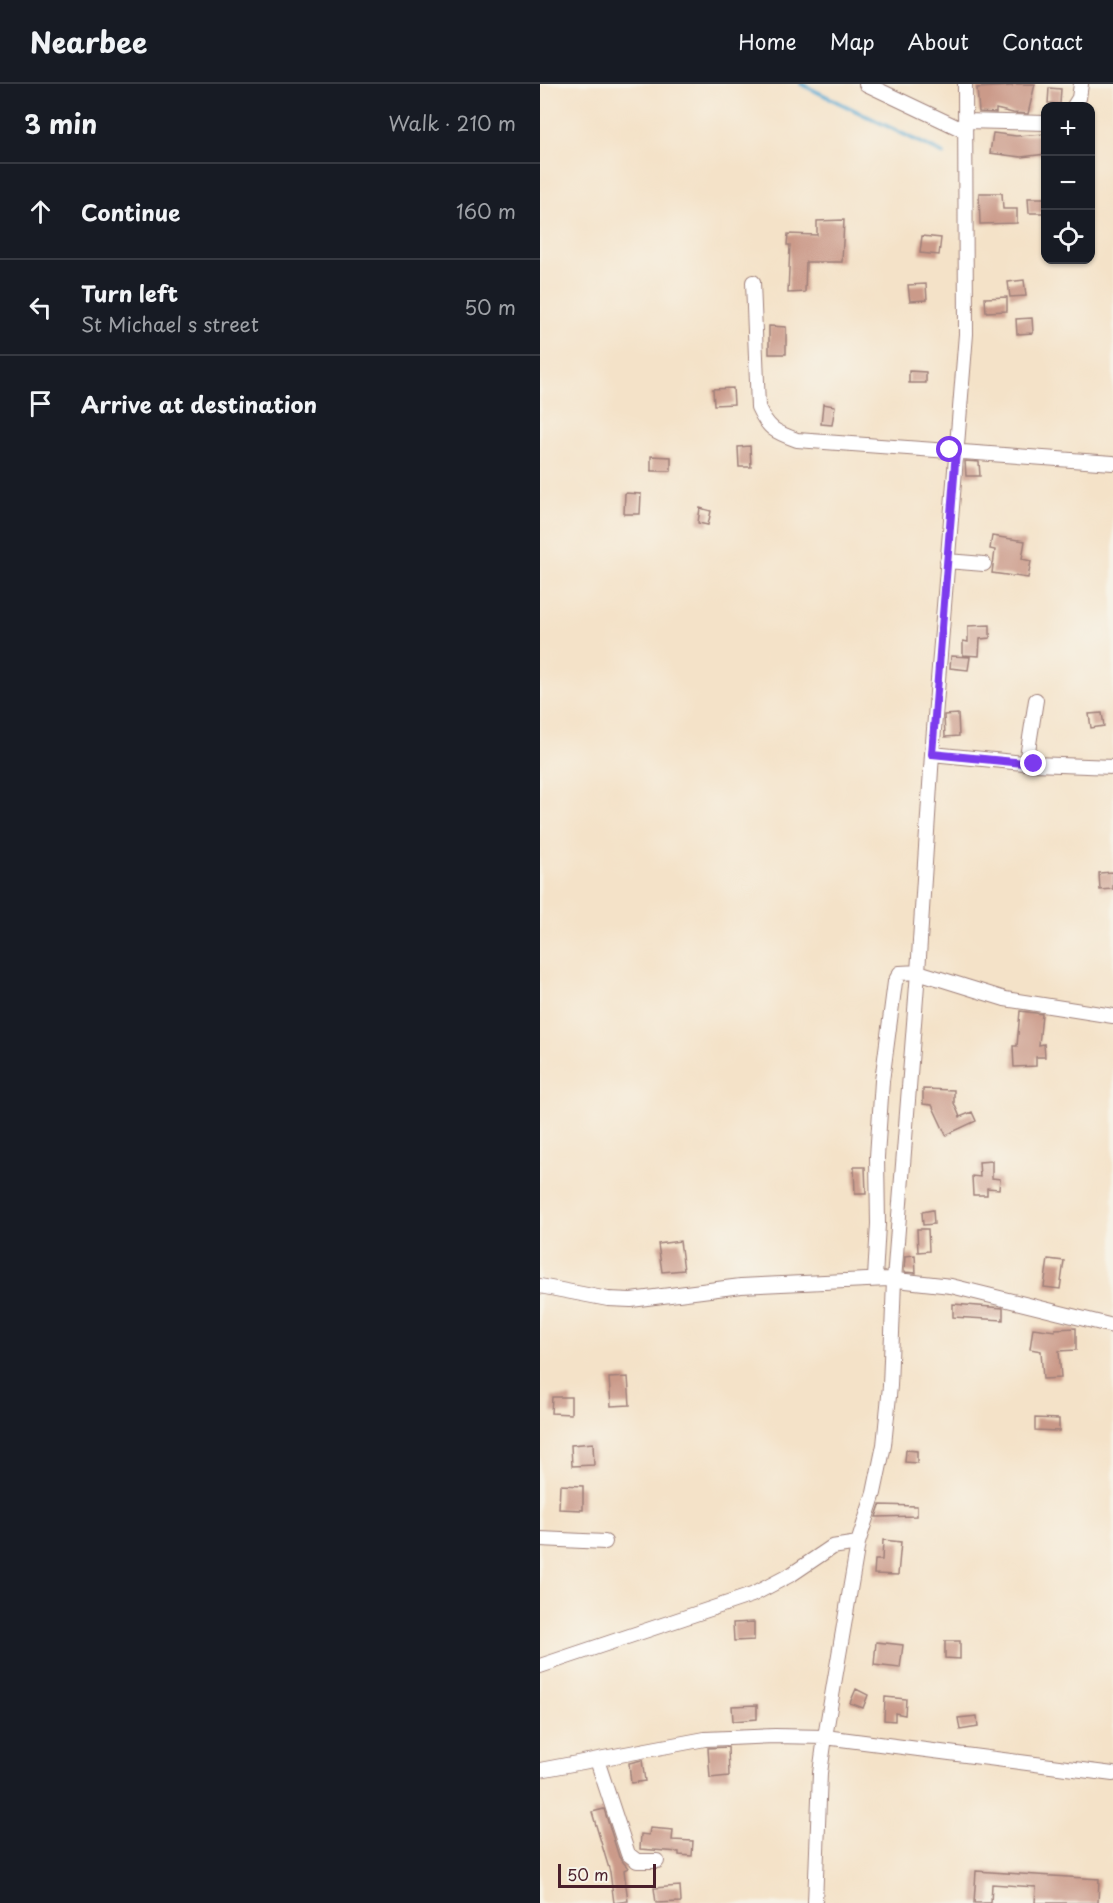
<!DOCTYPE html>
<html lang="en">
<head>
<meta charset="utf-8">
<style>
	body { margin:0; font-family:"Playpen Sans",sans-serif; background:#20242c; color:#f1f3f6 }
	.controls { position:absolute; right:18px; top:18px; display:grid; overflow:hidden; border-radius:12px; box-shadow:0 2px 4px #0004 }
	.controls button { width:54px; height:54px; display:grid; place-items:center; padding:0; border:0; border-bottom:2px solid #363941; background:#171b24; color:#f1f3f6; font:30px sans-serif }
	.scale { position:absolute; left:18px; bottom:15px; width:98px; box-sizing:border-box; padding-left:6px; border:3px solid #4a1f2b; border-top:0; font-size:16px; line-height:21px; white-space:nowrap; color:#4a1f2b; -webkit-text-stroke:4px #f7f3e8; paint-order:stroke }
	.stop { position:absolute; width:18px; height:18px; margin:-14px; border:4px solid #7c3aed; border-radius:50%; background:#fff }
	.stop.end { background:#7c3aed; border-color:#fff; box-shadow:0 2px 6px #0008 }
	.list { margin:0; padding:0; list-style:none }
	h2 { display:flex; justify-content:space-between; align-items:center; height:78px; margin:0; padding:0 24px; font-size:26px }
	h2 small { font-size:20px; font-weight:400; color:#9ea1a6 }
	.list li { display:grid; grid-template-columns:39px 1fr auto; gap:18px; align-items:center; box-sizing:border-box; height:96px; padding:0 24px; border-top:2px solid #363941 }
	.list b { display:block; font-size:22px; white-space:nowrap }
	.list p { margin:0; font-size:20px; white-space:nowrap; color:#9ea1a6 }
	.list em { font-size:20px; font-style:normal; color:#9ea1a6 }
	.icon { flex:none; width:33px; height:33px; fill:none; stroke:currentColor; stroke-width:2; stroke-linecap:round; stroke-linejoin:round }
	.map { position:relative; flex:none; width:573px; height:1819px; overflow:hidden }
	header { display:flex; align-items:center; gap:36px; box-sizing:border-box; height:84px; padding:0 30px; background:#171b24; border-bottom:2px solid #363941 }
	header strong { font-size:28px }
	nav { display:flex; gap:33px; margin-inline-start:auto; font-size:21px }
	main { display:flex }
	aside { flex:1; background:#171b24 }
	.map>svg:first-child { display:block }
</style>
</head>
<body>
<header>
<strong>Nearbee</strong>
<nav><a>Home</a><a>Map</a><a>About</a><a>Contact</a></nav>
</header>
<main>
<aside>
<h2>3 min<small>Walk · 210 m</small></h2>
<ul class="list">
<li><svg class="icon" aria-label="ahead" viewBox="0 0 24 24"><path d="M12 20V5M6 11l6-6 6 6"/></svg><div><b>Continue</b></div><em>160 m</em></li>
<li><svg class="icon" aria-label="left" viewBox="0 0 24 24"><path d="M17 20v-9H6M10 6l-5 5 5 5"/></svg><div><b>Turn left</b><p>St Michael s street</p></div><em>50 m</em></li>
<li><svg class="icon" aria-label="arrive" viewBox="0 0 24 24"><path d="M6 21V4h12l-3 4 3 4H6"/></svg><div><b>Arrive at destination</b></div></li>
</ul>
</aside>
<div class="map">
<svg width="573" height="1819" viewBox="0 0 573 1819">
	<rect width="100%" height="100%" fill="#f7f3e8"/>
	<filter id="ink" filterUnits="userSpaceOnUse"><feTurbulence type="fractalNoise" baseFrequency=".0167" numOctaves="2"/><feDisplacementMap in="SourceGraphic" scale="12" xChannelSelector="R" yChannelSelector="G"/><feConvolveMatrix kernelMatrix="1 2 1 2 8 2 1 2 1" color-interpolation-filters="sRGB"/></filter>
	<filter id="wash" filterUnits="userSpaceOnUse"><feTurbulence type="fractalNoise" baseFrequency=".008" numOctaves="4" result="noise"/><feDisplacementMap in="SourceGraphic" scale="24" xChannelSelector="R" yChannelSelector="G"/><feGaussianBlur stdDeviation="1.35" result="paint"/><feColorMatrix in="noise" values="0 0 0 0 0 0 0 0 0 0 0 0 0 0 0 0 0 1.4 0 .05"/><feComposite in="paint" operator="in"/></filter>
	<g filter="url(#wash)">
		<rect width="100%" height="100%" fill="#f4e2c8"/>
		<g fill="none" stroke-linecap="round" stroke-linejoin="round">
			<path stroke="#57a8d2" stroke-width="4" d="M261 0 404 70"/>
		</g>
		<g id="blocks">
			<path fill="#cb9a89" d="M472 0H495L488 30 473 29 456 25V29L439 28 437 4 472 2Z
				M509 4 521 5 520 20 508 19Z
				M453 49 476 52 506 50V70L481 73 450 69Z
				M439 109H462L463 125H477V139L440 140Z
				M488 114H506V129H489Z
				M304 136 302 178H266L265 208 248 209 250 161H247L248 150 277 151V137Z
				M382 152 401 154 399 171 380 169Z
				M484 196 486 212 470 213 468 198Z
				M386 200 387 216 370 217 368 201Z
				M467 213V227L446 228 445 214Z
				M492 234 493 249 477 250 476 235Z
				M229 242 246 243V270H229Z
				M369 287 386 288V299H369Z
				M193 304 194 320 174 321 173 305Z
				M283 320 295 322 292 341 281 340Z
				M210 362 211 383H199L198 363Z
				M111 372 131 373V387H111Z
				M425 377 439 378 440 392H426Z
				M85 409 101 410 100 430H84Z
				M160 424 171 427 168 441 158 439Z
				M452 452 485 457 482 475 491 477 488 494 452 489 455 466 450 465Z
				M450 541V554L440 555 439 572 423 571V557L428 558V542Z
				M411 572 430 573 428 586 410 584Z
				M562 629 564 642 551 644 549 630Z
				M418 630 419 652 405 653 404 631Z
				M573 788V805L560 806 559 789Z
				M480 927 502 930 499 961 504 960 505 973H496V982L474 983 473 962H477Z
				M383 1005 414 1006V1019L420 1033 432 1028 436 1037 406 1051 392 1021 383 1020Z
				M452 1077V1094L460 1095 459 1105 447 1104V1111H433L432 1092 440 1093 439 1078Z
				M314 1083H325L326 1110H315Z
				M393 1126 394 1140 383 1141 382 1128Z
				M377 1145H388L389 1167 378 1168Z
				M140 1157 144 1186 122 1188 118 1160Z
				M375 1171 376 1189 364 1188 365 1172Z
				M508 1175 524 1177 520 1205 504 1203Z
				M413 1220 463 1224V1236L413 1233Z
				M493 1244 515 1247V1245L536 1244V1266L519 1267 521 1294 503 1295 501 1267 490 1265Z
				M88 1293 90 1321 71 1322 69 1294Z
				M12 1313H31V1330L11 1329Z
				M495 1334 519 1335V1347L495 1346Z
				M53 1359 54 1381 32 1382 31 1361Z
				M366 1366 377 1367V1379L365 1378Z
				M20 1401 43 1402V1426L19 1425Z
				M340 1421 377 1422V1432L336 1433Z
				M343 1456 361 1458 358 1491 334 1490 335 1476H342Z
				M214 1538V1556L194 1557 193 1539Z
				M405 1557H420V1575L405 1574Z
				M336 1558 363 1561 360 1584 334 1581Z
				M316 1605 328 1611 323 1624 310 1619Z
				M345 1613 366 1615 365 1631 355 1629V1637L344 1636Z
				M217 1621V1635L193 1637 192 1622Z
				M437 1632 438 1643 420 1646 418 1634Z
				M188 1663 189 1692 170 1694 168 1664Z
				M102 1676 105 1697 91 1699 89 1679Z
				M64 1725 79 1773 88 1784 84 1786 88 1817 74 1819 70 1788 52 1728Z
				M110 1744 133 1746 132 1756 153 1757 152 1772 139 1771V1768L100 1765 101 1750 109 1751Z
				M436 1787 559 1795 558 1819H495L496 1803 452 1800 451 1819H434Z
				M140 1802 141 1818 116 1819 114 1804Z"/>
		</g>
	</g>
	<g filter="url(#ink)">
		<use href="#blocks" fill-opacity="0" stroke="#9f807a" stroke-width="1.5"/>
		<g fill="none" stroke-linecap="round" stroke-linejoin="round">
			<defs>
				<path id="minor" d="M326 0 425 47
					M534 22 539 14 541 0
					M425 37 506 39
					M213 198 218 323C228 345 235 348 257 356L573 379
					M407 477 444 480
					M392 670 494 680 573 683
					M486 679 496 616
					M335 1194 338 1140 337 1073 342 997 355 898 360 889 378 888 465 915 573 932
					M0 1202 68 1215 91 1216 201 1202 348 1195 411 1202 573 1242
					M0 1455 65 1458
					M0 1582 212 1511 252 1490 292 1463 318 1459
					M57 1676 88 1770 97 1777H117
					M0 1686 165 1655 235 1652 285 1653 573 1690
					M275 1819 280 1689 285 1653 318 1459 334 1409 344 1361 350 1302 354 1196 378 888 392 670 426 250 425 0"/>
			</defs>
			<use href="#minor" stroke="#9f807a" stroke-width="16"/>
			<use href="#minor" stroke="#fff" stroke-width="14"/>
		</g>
	</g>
	<g fill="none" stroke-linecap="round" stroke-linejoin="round" filter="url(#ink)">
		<path stroke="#7c3aed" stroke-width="8" d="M410 366 416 367 392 670 494 680"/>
	</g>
</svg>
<div class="controls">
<button>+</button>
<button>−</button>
<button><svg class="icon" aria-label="locate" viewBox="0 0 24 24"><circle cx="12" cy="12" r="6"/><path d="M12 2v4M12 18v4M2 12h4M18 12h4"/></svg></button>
</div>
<div class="scale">50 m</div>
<div class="stop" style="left:410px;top:366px"></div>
<div class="stop end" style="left:494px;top:680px"></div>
</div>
</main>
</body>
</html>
